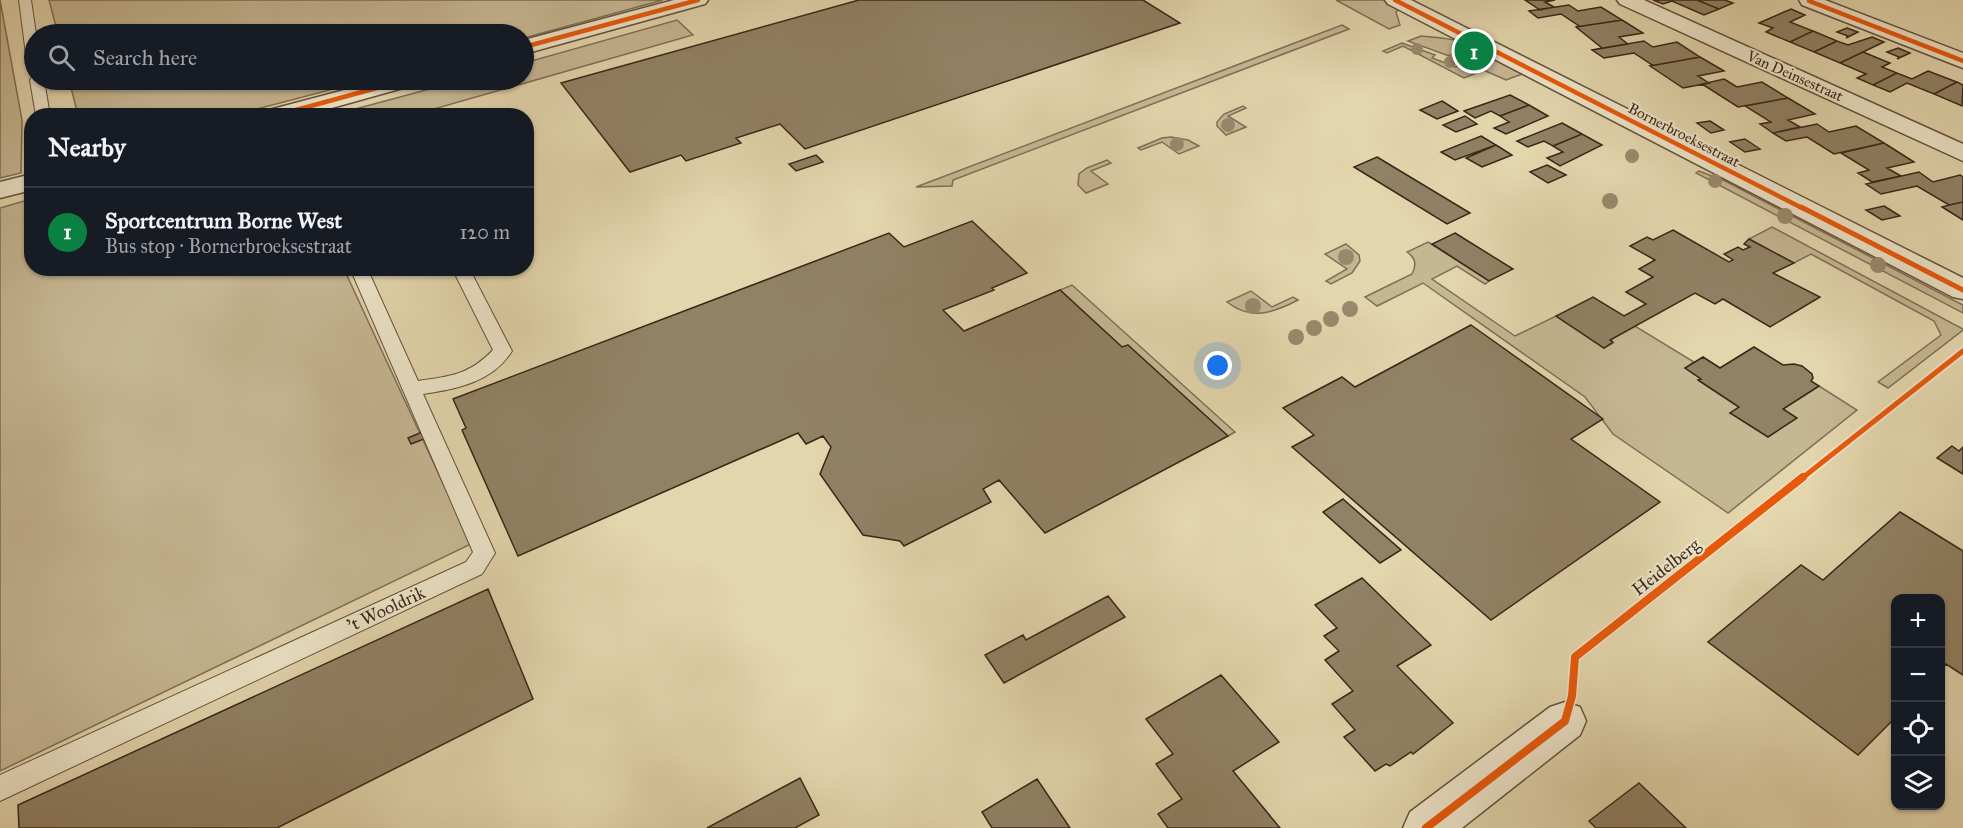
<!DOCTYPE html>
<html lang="en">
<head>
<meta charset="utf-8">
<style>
	body { margin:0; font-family:"IM FELL Great Primer",serif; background:#20242c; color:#f1f3f6 }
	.controls { position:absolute; right:18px; bottom:18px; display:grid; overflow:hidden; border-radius:12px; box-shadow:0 2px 4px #0004 }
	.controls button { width:54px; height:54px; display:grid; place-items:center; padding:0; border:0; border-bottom:2px solid #363941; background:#171b24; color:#f1f3f6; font:30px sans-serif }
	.you { position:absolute; left:1218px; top:366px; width:21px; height:21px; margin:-15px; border:4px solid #fff; border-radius:50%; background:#1a73e8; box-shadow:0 0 0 9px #1a73e833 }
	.badge { display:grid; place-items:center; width:39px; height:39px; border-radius:50%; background:#0b8043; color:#fff; font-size:20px; font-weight:700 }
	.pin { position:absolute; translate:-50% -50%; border:3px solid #fff; box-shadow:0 2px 6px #0006 }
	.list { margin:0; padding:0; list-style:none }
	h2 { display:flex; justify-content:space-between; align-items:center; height:78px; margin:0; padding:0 24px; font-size:26px }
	h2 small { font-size:20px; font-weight:400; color:#9ea1a6 }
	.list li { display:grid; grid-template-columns:39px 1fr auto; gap:18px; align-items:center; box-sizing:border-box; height:90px; padding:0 24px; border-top:2px solid #363941 }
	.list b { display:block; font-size:22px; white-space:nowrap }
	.list p { margin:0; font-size:20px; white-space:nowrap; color:#9ea1a6 }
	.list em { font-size:20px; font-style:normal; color:#9ea1a6 }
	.icon { flex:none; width:33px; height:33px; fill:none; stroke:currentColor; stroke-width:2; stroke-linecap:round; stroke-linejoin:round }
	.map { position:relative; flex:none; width:1963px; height:828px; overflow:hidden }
	.search { position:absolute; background:#171b24; box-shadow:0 2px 4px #0004; left:24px; top:24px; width:510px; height:66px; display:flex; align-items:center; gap:15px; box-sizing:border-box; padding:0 21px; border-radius:33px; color:#9ea1a6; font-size:22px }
	.panel { position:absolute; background:#171b24; box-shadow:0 2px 4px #0004; left:24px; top:108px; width:510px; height:168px; border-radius:24px }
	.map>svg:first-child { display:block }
</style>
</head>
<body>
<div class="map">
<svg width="1963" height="828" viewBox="0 0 1963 828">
	<rect width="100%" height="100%" fill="#e3d5ac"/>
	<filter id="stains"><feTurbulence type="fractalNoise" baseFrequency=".00333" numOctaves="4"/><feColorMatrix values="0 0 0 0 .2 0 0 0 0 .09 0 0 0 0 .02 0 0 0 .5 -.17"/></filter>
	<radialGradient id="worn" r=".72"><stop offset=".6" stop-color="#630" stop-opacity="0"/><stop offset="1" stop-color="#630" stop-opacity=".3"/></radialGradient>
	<path fill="#c6b793" stroke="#7f6f56" stroke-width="1.5" d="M0 0 22 120 21 173 0 178Z
		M49 0H663L524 38V34H58Z
		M1336 0H1383L1400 8 1396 12 1400 25 1389 29Z
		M677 20 693 35 413 115H333L463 80H524V63Z
		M1342 25 1349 29 953 180 952 186 916 187Z
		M1421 36C1431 37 1459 39 1466 43L1460 45 1462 47 1449 56 1408 41Z
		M1402 43 1435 55 1432 58 1456 67 1460 64 1479 72 1464 78 1403 46 1387 53 1383 51Z
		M1469 50 1474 53 1481 50 1525 73 1506 80 1458 59Z
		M69 80H368L234 115H78Z
		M1243 106 1246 108 1228 116 1246 127 1226 135 1217 126V122L1224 114Z
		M1171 137 1188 140 1199 146 1179 154 1162 142 1141 150 1138 148 1162 138Z
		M1107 160 1111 163 1091 171 1108 184 1086 193 1078 185 1079 174 1087 168Z
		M1699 171 1725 181 1963 305V313L1696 173Z
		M31 199 32 268 344 269 471 544 0 771V208Z
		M1772 227 1963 329V330L1888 388 1878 382 1941 335 1934 321 1811 254 1794 263 1749 239Z
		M1428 242 1489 281 1485 284 1457 266 1432 279 1515 336 1556 316 1604 348 1613 343 1610 340 1635 326 1694 362 1685 368 1701 379 1699 381 1739 407 1731 413 1783 409 1819 386 1857 410 1728 513 1613 434 1585 397 1423 283 1377 306 1365 297 1412 274C1417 265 1416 258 1407 252Z
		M1346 244 1359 255 1360 261 1352 273 1331 284 1326 281 1347 269 1325 254Z
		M1072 285 1235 432 1228 436 1128 345 1122 347 1060 290Z
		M1251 291 1272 307 1293 297 1298 300C1273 313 1251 321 1227 302Z"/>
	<path fill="#918165" stroke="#382718" stroke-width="1.5" d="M859 0H1143L1180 23 805 149 780 124 736 138 741 143 686 161 681 155 630 172 561 83Z
		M1525 0H1555L1545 2 1554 7 1540 10Z
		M1653 0H1697L1719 9 1704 15 1672 1 1663 4Z
		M1697 0H1725L1733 3 1719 9Z
		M1569 5 1578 11 1601 7 1622 20 1576 27 1579 26 1561 14 1538 18 1529 11Z
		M1791 9 1805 15 1790 22 1813 31 1790 42 1766 32 1773 28 1759 23Z
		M1622 20 1643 33 1619 37 1628 44 1592 50 1602 48 1576 27Z
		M1847 28 1858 32 1846 38 1848 36 1837 32Z
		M1813 31 1837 41 1814 52 1790 42Z
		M1872 37 1884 42 1840 63 1814 52 1837 41 1848 45Z
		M1644 41 1653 47 1677 42 1700 57 1650 66 1652 65 1634 53 1604 58 1592 50Z
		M1898 48 1910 53 1897 59 1899 57 1887 52Z
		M1863 52 1890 63 1882 67 1897 73 1873 85 1857 78 1866 74 1840 63Z
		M1700 57 1724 71 1698 76 1709 83 1683 88 1650 66Z
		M1928 71 1957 82 1934 94 1907 83 1890 92 1873 85 1897 73 1912 79Z
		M1724 79 1737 87 1762 82 1788 98 1738 107 1702 84Z
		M1957 82 1963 85 1962 106 1934 94Z
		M1510 95 1529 105 1500 116 1491 111 1475 118 1464 111Z
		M1788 98 1815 114 1788 120 1800 127 1773 133 1760 124 1771 122 1745 106Z
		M1442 101 1458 111 1437 119 1420 110Z
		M1529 105 1548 116 1506 134 1494 128 1509 122 1500 116Z
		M1465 116 1477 124 1456 132 1443 125Z
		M1710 121 1724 130 1711 133 1697 123Z
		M1562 123 1582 134 1553 146 1544 141 1528 147 1517 141Z
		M1817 124 1829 132 1856 126 1884 143 1834 154 1807 137 1786 141 1773 133Z
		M1582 134 1602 145 1560 166 1547 158 1563 152 1553 146Z
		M1481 136 1496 145 1455 160 1441 152Z
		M1745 139 1760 149 1745 152 1730 142Z
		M1884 143 1914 162 1887 168 1901 176 1872 182 1858 173 1869 170 1841 153Z
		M1496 145 1512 155 1482 167 1466 158Z
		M816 155 823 162 796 171 789 164Z
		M1377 157 1470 213 1447 224 1354 167Z
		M1547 165 1566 175 1548 183 1530 172Z
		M1919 172 1933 182 1960 175 1963 177V202L1949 205 1917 186 1881 194 1866 184Z
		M1963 202V220L1942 207 1949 205Z
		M1884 206 1900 216 1882 220 1866 210Z
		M972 221 1027 273 992 288 994 290 943 310 964 331 1060 290 1122 347 1128 345 1228 436 1045 533 999 480 983 489 991 502 904 546 900 541 863 535 820 474 831 447 823 436 806 444 798 433 518 556 462 430 466 428 453 399 889 233 904 247Z
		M1673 230 1729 262 1733 260 1724 254 1738 247 1743 250 1750 247 1744 244 1749 239 1794 263 1773 273 1820 297 1770 327 1723 299 1715 304 1695 293 1610 340 1613 342 1604 348 1556 316 1593 297 1624 316 1646 304 1626 292 1653 277 1639 269 1655 260 1630 246 1647 237 1653 240Z
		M1455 233 1513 269 1489 281 1432 244Z
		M1471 325 1603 419 1571 439 1660 502 1491 620 1292 447 1314 435 1283 408 1342 377 1355 387Z
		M1754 347 1783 365 1794 364 1802 366 1812 374 1813 378 1811 381 1819 386 1783 409 1797 418 1768 437 1730 413 1739 407 1698 380 1701 379 1685 368 1703 357 1720 368Z
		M427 430 429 437 411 444 408 438Z
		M1952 446 1959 451 1963 447V474L1937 458Z
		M1343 499 1401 550 1380 563 1323 512Z
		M1900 512 1963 551V675L1946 664 1940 670V598H1896V717L1858 755 1708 642 1801 565 1823 580Z
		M1362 578 1431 645 1397 666 1453 723 1413 754 1411 752 1390 766 1386 764 1375 771 1344 737 1355 730 1332 704 1353 691 1325 660 1339 651 1324 636 1337 628 1315 605Z
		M488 589 533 699 277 828H19L18 805Z
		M1108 596 1125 617 1004 683 985 655 1023 635 1026 640Z
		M1221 675 1279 742 1233 771 1280 828H1168L1158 814 1182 799 1156 764 1173 754 1146 719Z
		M800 778 819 815 795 828H707Z
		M1037 779 1070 828H992L982 812Z
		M1639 783 1686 828H1596L1589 821Z"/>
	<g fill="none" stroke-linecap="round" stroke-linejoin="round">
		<defs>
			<path id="service" d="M19 0H31L36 34H34V66L27 62Z
				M32 77 44 80 50 116H36L30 80Z
				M350 268H367L418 381C451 376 469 375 493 350L452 268H469L512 351C493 382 457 389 423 394L495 553 482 574 0 801V775L466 562 473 552Z"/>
			<path id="minor" d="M674 0H708L705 4 524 54V40Z
				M1385 0H1411L1963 278V299L1953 297 1388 4Z
				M1617 0H1644L1963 144V161L1620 4Z
				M1799 0H1825L1963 53V68L1802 5Z
				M382 80H418L414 85 303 116H262L265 111Z
				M32 174V190L0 198V182Z
				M1565 702 1580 707 1586 721 1580 735 1462 828H1403L1410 812 1550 707Z"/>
		</defs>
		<use href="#service" stroke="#63523d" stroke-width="2"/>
		<use href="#minor" stroke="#63523d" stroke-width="3"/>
		<use href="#service" fill="#ede4c9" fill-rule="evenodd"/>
		<use href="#minor" fill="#ede4c9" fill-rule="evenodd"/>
		<defs>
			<path id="cycleway-far2" d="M1395 0 1804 209
				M1809 1 1963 61
				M524 47 698 0
				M274 116 406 80"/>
			<path id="cycleway-far1" d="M1801 207 1963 290
				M1801 479 1963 351"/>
			<path id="cycleway" d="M1426 828 1565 721 1572 696 1575 657 1803 477"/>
		</defs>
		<use href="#cycleway-far2" stroke="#ede4c9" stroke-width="8"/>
		<use href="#cycleway-far1" stroke="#ede4c9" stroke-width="9"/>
		<use href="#cycleway" stroke="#ede4c9" stroke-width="11"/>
		<use href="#cycleway-far2" stroke="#e8590c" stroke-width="4.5"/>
		<use href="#cycleway-far1" stroke="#e8590c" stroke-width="5"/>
		<use href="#cycleway" stroke="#e8590c" stroke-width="8"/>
	</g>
	<g fill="#99896c">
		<circle cx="1417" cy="49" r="6"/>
		<circle cx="1450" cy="62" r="6"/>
		<circle cx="1228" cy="125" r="7"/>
		<circle cx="1177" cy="144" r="7"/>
		<circle cx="1632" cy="156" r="7"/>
		<circle cx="1715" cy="181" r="7"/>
		<circle cx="1610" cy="201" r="8"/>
		<circle cx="1785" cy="216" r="8"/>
		<circle cx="1346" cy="257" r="8"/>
		<circle cx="1878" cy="265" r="8"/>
		<circle cx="1253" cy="306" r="8"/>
		<circle cx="1350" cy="309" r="8"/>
		<circle cx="1331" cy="319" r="8"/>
		<circle cx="1314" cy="328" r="8"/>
		<circle cx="1296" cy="337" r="8"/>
	</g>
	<g text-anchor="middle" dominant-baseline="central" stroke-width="4.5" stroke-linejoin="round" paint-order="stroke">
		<g font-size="15" fill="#382718" stroke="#ede4c9">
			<text transform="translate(1795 76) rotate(24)">Van Deinsestraat</text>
			<text transform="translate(1684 135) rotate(27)">Bornerbroeksestraat</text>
		</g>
		<g font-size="18" fill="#382718" stroke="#ede4c9">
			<text transform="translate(1666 567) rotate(-38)">Heidelberg</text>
			<text transform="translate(386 609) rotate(-25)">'t Wooldrik</text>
		</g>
	</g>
	<rect width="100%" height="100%" filter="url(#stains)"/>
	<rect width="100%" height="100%" fill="url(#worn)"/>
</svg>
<div class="controls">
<button>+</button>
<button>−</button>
<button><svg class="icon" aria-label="locate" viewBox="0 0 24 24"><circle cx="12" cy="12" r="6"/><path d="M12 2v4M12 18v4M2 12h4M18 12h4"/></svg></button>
<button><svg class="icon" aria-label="layers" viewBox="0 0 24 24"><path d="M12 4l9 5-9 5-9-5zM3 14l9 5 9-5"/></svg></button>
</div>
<div class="you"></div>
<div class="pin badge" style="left:1474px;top:51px">1</div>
<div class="search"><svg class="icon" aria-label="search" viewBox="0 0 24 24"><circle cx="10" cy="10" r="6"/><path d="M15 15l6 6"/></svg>Search here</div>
<section class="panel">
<h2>Nearby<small></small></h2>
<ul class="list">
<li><span class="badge">1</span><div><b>Sportcentrum Borne West</b><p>Bus stop · Bornerbroeksestraat</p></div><em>120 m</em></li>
</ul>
</section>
</div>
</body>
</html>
